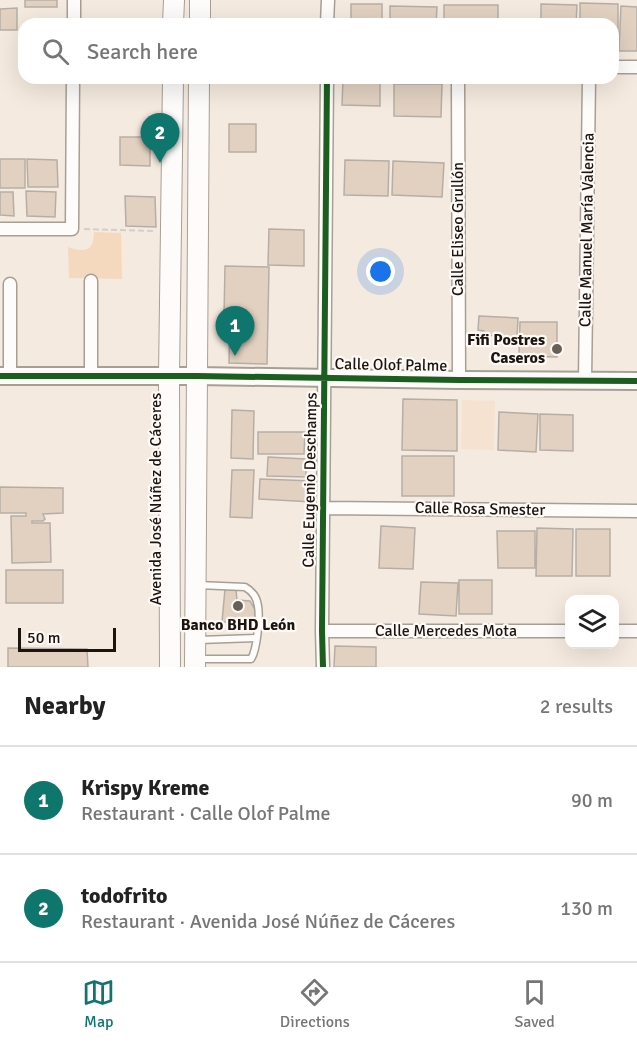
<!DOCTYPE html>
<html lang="en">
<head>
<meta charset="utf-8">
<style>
	body { margin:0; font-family:Signika,sans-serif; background:#f6f6f6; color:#222 }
	.controls { position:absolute; right:18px; bottom:18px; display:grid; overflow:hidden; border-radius:12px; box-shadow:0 6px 24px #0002 }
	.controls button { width:54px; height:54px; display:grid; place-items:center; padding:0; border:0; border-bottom:2px solid #e0e0e0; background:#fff; color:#222; font:30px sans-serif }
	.scale { position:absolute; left:18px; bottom:15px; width:98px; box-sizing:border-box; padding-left:6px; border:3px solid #1c150f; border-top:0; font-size:16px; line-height:21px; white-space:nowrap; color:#1c150f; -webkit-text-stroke:4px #fdf9f6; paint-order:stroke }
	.you { position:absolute; left:381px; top:272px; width:21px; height:21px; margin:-15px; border:4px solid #fff; border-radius:50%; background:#1a73e8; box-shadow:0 0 0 9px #1a73e833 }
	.badge { display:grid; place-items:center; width:39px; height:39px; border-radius:50%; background:#0f766e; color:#fff; font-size:20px; font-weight:700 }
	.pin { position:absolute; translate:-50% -50px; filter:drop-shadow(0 2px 3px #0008) }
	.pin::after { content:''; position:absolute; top:32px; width:21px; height:18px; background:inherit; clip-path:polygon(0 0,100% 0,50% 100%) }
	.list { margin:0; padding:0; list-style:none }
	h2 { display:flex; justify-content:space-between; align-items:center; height:78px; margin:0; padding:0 24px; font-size:26px }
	h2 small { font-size:20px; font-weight:400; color:#767676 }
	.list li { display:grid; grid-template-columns:39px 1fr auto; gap:18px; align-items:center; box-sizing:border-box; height:108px; padding:0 24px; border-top:2px solid #e0e0e0 }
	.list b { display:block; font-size:22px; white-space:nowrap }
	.list p { margin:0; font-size:20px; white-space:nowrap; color:#767676 }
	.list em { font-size:20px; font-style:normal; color:#767676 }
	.icon { flex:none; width:33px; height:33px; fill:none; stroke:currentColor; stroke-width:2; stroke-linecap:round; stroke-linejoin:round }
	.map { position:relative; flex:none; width:637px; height:667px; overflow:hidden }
	.search { position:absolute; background:#fff; box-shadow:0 6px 24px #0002; left:18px; right:18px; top:18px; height:66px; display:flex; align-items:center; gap:15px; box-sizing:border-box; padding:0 21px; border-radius:18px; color:#767676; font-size:22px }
	.sheet { height:294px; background:#fff }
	nav { display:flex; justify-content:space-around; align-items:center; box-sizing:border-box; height:84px; border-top:2px solid #e0e0e0; background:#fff; font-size:16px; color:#767676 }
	nav a { display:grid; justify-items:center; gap:3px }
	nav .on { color:#0f766e }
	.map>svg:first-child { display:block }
</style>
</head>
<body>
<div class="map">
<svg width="637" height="667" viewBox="0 0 637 667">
	<rect width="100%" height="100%" fill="#f5eadf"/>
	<path fill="#f6e2d1" d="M462 400 495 401 494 450 461 449Z"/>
	<path fill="#f5d9bf" d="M94 232 121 233 122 279 69 278 68 247C85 253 94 251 94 232Z"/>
	<path fill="#e2d1c1" stroke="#b6aea6" stroke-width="1.5" d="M25 0H57V7H25Z
		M580 3 618 4V49H613V24H580Z
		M351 4H382V24H351Z
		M541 4 577 5 576 24H541Z
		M444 5H498V24H444Z
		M390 6 437 7 436 24H390Z
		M621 6 637 7V51H619Z
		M17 8V30H0V9Z
		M343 79 380 80V106L342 105Z
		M394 84H442L441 117 394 116Z
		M229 124H256V152H229Z
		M120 137H150V166L120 165Z
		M0 159H25V188H0Z
		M27 159 57 160 58 187H28Z
		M345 160 389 161 388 196 344 195Z
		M393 161 444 163 442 197 392 195Z
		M26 191 56 192 55 217 27 216Z
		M0 192H13L14 216 0 215Z
		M125 196 155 197 156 227 126 226Z
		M269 229 304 230V266L268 265Z
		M225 266 269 267 267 364 229 363 230 316H224Z
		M479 316 518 318 517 337 484 335V331L478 330Z
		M520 322H557V357L519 356Z
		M403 399 457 400V451L402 450Z
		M232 410 254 411 253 459 231 458Z
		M499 412 538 414 536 452 498 450Z
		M540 414 573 415V451L540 450Z
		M258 432H305L304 454H258Z
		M402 456H454V496H402Z
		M268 457 306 459V477L267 476Z
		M232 470H254L252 518 230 517Z
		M260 479 314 481 313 502 259 499Z
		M0 487 63 488V513L43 514 45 519 43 521H32V523H50L51 562 12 563 11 516H26V513H0Z
		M381 526 415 528 413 569 379 568Z
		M537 528 573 529 572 576H536Z
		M576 529H610V576H576Z
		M497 531H535V568H498Z
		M6 570H63V603H6Z
		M459 580H492V614H459Z
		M421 582 458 583 456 616 419 614Z
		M225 589 236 590 237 600 250 601 256 611 255 619 249 620V629L233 628 234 622H222Z
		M335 646 376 647V667H334Z
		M8 648 87 649 88 667H8Z"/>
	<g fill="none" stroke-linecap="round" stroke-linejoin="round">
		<defs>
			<path id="lane" d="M197 585 245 587C252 591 257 598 258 606 260 618 257 650 251 659H198
				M199 640 257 638"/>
			<path id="street" d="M74 24V0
				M327 24 328 0
				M613 67H637
				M458 78 459 380
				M0 229H72L73 78
				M91 281V377
				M10 284V376
				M585 381 589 78
				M323 508 637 511
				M322 631H570
				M614 631H637
				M323 667 322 631 327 78"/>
			<path id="secondary" d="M0 376H197L459 380 637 381"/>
			<path id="primary" d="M173 24 174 0
				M200 24V0
				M170 667 169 376 173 78
				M195 667 199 78"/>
		</defs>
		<use href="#lane" stroke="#a79f96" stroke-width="9"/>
		<use href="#street" stroke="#a79f96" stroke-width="15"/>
		<use href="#secondary" stroke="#a79f96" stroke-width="20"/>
		<use href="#primary" stroke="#a79f96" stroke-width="22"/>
		<path stroke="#d2cfcb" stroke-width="2" stroke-dasharray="6 3" stroke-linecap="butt" d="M84 229 156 231"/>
		<use href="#lane" stroke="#fefcfa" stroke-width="6"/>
		<use href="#street" stroke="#fefcfa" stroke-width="12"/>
		<use href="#secondary" stroke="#fefcfa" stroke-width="16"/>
		<use href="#primary" stroke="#fefcfa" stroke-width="20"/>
		<defs>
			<path id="cycleway" d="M0 376H197L459 380 637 381
				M323 667 322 631 327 78"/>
		</defs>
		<use href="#cycleway" stroke="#fdf9f6" stroke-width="10"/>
		<use href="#cycleway" stroke="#1b5e20" stroke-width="6"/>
	</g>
	<g fill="#686058" stroke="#fdf9f6" stroke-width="2">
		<circle cx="557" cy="349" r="6"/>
		<circle cx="238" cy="606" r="6"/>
	</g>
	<g text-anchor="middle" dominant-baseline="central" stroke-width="4.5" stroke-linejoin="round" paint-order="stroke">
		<g font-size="16" fill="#1c150f" stroke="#fdf9f6">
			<text transform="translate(458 229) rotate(-90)">Calle Eliseo Grullón</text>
			<text transform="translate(587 230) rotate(-89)">Calle Manuel María Valencia</text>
			<text transform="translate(391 365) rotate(1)">Calle Olof Palme</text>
			<text transform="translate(310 480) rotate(-89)">Calle Eugenio Deschamps</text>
			<text transform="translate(156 499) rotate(-90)">Avenida José Núñez de Cáceres</text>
			<text transform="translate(480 509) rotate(1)">Calle Rosa Smester</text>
			<text x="446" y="631">Calle Mercedes Mota</text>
		</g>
		<g font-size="16" font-weight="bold" fill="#1c150f" stroke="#fdf9f6" text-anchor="end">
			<text x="545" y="340">Fifi Postres<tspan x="545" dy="18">Caseros</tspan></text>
			<text x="238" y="625" text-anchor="middle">Banco BHD León</text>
		</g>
	</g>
</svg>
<div class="controls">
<button><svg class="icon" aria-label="layers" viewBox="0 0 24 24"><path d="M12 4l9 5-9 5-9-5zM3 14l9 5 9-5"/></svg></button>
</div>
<div class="scale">50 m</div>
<div class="you"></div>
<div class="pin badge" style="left:235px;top:356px">1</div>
<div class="pin badge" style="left:160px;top:163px">2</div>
<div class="search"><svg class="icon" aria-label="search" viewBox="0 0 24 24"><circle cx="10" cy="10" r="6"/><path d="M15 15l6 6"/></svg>Search here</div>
</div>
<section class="sheet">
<h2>Nearby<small>2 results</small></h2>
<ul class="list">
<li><span class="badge">1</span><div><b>Krispy Kreme</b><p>Restaurant · Calle Olof Palme</p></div><em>90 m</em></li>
<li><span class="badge">2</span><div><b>todofrito</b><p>Restaurant · Avenida José Núñez de Cáceres</p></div><em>130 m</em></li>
</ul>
</section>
<nav>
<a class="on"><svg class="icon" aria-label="map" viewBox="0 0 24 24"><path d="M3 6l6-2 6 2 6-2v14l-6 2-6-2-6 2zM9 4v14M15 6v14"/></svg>Map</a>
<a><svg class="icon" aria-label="directions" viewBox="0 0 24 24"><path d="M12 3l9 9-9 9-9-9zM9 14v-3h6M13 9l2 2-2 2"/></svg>Directions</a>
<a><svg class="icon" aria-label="saved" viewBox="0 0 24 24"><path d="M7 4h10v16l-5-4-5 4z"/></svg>Saved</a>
</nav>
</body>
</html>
